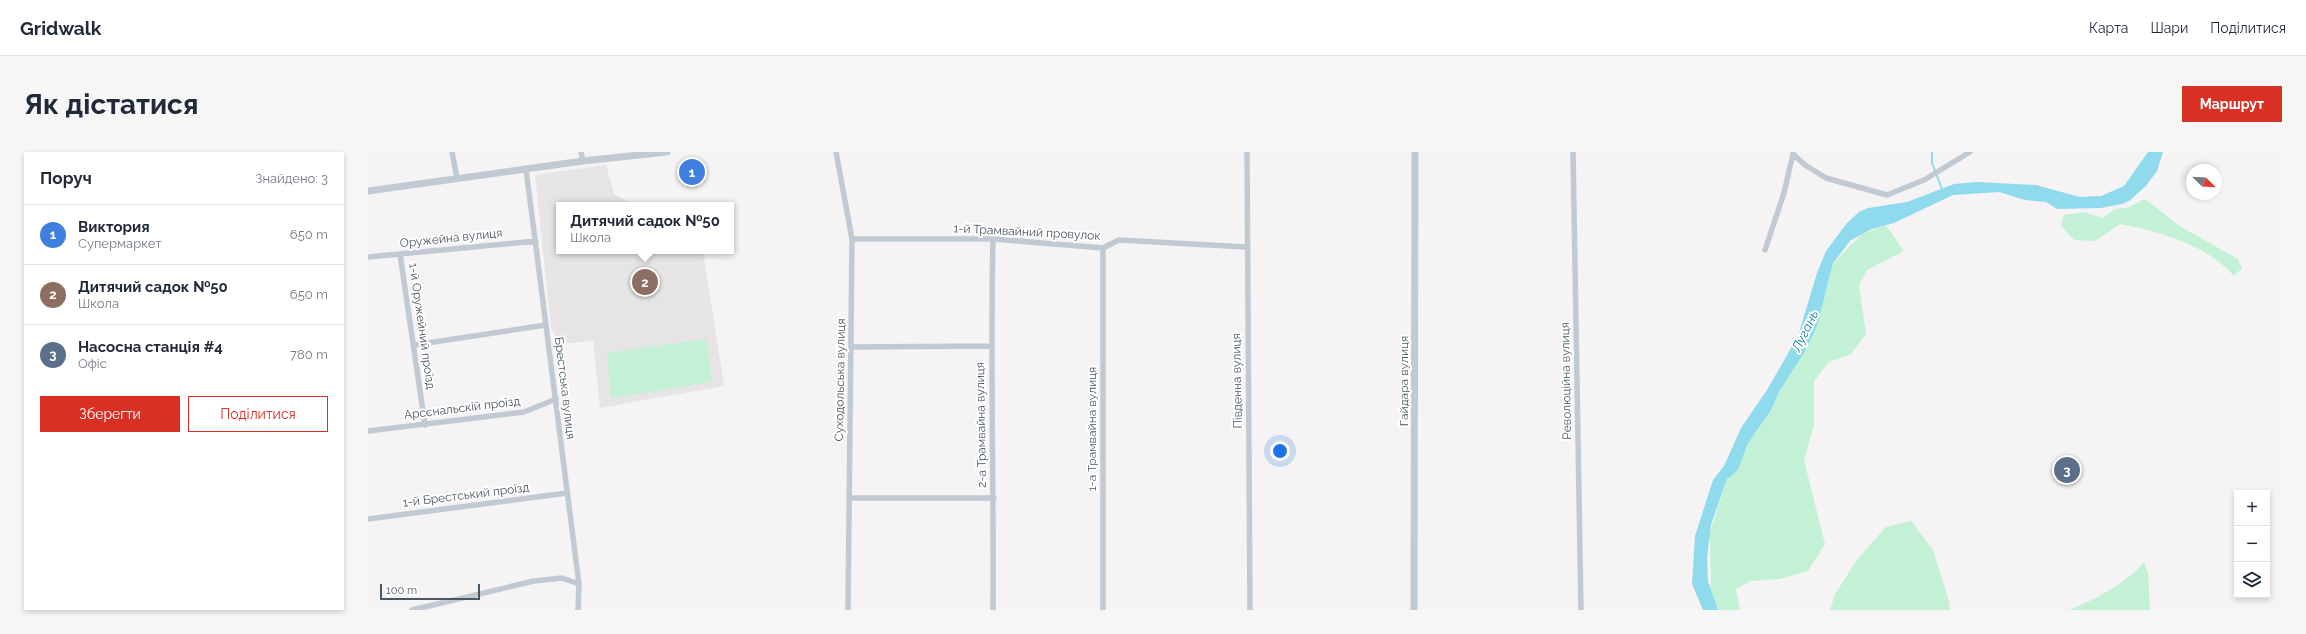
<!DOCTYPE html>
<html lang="uk">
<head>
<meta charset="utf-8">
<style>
	body { margin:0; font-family:Raleway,sans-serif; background:#f6f6f7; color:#1f2937 }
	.controls { position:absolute; right:12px; bottom:12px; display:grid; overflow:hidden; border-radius:0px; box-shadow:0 2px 6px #0003 }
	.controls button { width:36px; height:36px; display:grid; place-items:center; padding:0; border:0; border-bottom:1px solid #e0e1e3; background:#fff; color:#1f2937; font:20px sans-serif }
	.compass { position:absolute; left:1818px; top:12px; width:36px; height:36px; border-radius:50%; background:#fff; box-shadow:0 2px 6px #0003; rotate:114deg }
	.scale { position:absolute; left:12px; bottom:10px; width:100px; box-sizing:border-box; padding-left:4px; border:2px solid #4a5661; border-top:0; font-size:11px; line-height:14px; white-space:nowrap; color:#4a5661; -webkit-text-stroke:3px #fff; paint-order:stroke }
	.you { position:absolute; left:912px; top:299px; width:14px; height:14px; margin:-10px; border:3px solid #fff; border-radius:50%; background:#1a73e8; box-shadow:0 0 0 6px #1a73e833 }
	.badge { display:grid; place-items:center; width:26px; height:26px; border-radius:50%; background:#d93025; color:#fff; font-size:13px; font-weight:700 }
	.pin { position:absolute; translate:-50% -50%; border:2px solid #fff; box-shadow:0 1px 4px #0006 }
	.popup { position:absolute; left:188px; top:50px; width:178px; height:52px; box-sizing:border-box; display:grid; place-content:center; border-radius:0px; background:#fff; filter:drop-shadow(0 1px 3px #0005); font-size:13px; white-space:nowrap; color:#747a83 }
	.popup b { font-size:15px; color:#1f2937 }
	.popup::after { content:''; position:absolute; left:50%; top:100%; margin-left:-8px; border:8px solid transparent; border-top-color:#fff }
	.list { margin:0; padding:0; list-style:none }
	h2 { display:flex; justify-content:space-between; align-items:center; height:52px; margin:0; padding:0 16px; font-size:17px }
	h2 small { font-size:13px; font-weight:400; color:#747a83 }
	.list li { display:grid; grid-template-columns:26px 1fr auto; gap:12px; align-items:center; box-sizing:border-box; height:60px; padding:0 16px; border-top:1px solid #e0e1e3 }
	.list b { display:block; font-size:15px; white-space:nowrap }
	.list p { margin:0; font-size:13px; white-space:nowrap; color:#747a83 }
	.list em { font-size:13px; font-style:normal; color:#747a83 }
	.actions { display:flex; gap:8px; padding:12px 16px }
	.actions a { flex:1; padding:9px 0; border:1px solid #d93025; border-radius:0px; text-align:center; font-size:14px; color:#d93025 }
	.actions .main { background:#d93025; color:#fff }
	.icon { flex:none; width:22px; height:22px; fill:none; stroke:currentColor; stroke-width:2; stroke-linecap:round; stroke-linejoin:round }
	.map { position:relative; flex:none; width:1914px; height:458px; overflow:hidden; border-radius:0px }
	header { display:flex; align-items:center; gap:24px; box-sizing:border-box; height:56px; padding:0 20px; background:#fff; border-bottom:1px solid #e0e1e3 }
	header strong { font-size:19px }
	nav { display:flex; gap:22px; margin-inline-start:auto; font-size:14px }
	.intro { display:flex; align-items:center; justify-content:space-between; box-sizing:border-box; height:96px; padding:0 24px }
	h1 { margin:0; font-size:28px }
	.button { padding:10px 18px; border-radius:0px; background:#d93025; color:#fff; font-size:14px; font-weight:700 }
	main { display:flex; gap:24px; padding:0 24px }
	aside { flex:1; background:#fff; border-radius:0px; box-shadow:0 2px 6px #0003 }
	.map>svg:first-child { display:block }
</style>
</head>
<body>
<header>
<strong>Gridwalk</strong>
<nav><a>Карта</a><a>Шари</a><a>Поділитися</a></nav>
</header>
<div class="intro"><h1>Як дістатися</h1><a class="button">Маршрут</a></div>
<main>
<aside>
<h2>Поруч<small>Знайдено: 3</small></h2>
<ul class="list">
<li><span class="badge" style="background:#3f7fe0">1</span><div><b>Виктория</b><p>Супермаркет</p></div><em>650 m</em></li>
<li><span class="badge" style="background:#8d6e63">2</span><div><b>Дитячий садок №50</b><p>Школа</p></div><em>650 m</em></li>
<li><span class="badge" style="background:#5c6f8a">3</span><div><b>Насосна станція #4</b><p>Офіс</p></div><em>780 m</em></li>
</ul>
<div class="actions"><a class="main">Зберегти</a><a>Поділитися</a></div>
</aside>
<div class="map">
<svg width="1914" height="458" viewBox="0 0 1914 458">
	<rect width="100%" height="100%" fill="#f5f3f3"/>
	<path fill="#e6e4e5" d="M238 13 246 42 265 53H191V99H335L356 234 232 256 225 189 191 192 183 175 167 23Z"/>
	<path fill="#c3f1d5" d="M1777 47 1813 75 1870 107 1874 116 1866 124C1839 93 1791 79 1752 72L1727 89 1706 88 1693 74 1696 63 1716 60 1734 66 1747 57 1759 56Z
		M1518 73 1536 99 1499 118 1491 134 1498 182 1483 202 1461 210 1446 229V273L1436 308 1457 392 1440 419 1412 427 1382 429 1368 437 1372 458H1350L1343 439 1342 381 1359 327 1379 293 1403 258 1458 140 1465 111 1494 82Z
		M338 187 344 230 243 246 239 201Z
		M1543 369 1565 398 1582 453 1581 458H1462L1467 442 1489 408 1518 375Z
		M1776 410 1780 422 1782 458H1702C1730 445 1755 434 1776 410Z"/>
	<path fill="#90daee" d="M1780 0H1795L1789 19 1778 34 1761 49 1754 52 1733 56 1689 57 1678 50 1657 48 1631 40 1585 43 1526 71 1504 77 1483 88 1465 111 1449 174 1437 199 1412 238 1403 258 1379 293 1370 318 1359 327 1343 373 1339 406 1340 429 1350 458H1335L1324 432 1327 384 1345 328 1356 314 1373 276 1399 238 1430 184 1449 121 1458 99 1479 71 1491 60 1500 56 1539 50 1586 32 1609 30 1668 33 1712 45 1733 44 1756 34Z"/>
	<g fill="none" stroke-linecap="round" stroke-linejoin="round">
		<path stroke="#90daee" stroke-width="2" d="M1564 0V11L1574 37"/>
		<path stroke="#c1cad2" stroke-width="5.5" d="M84 0 89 26
			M213 0 215 9
			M468 0 484 87 480 458
			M879 0 882 458
			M1205 0 1213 458
			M1425 0V2L1437 13 1458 26 1519 43 1556 28 1602 0
			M158 17 211 432 210 458
			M484 87H625L735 96 751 88 878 95
			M625 87C622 211 626 334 625 458
			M735 96V458
			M1397 98 1416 41 1425 2
			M32 102 57 273
			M0 105 168 89
			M46 193 178 173
			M483 195 622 194
			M0 279 156 260 188 247
			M481 346H626
			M0 367 199 341
			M44 458 166 429 194 426 211 432"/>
		<path stroke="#c1cad2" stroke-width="7" d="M0 39 215 9 299 0
			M1046 458 1047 0"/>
	</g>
	<g text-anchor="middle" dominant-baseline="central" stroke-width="4" stroke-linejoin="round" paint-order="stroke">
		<g font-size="12" fill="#4a5661" stroke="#fff">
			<text transform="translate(659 80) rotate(3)">1-й Трамвайний провулок</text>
			<text transform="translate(83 86) rotate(-6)">Оружейна вулиця</text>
			<text transform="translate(54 174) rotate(82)">1-й Оружейний проїзд</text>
			<text transform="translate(472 228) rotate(-89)">Суходольська вулиця</text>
			<text transform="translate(869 229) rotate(-91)">Південна вулиця</text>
			<text transform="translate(1036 229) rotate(-90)">Гайдара вулиця</text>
			<text transform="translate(1198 229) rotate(-91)">Революційна вулиця</text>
			<text transform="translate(197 236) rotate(83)">Брестська вулиця</text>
			<text transform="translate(94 256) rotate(-7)">Арсєнальскій проїзд</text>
			<text transform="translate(613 273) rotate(-91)">2-а Трамвайна вулиця</text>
			<text transform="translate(724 277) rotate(-90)">1-а Трамвайна вулиця</text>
			<text transform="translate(98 343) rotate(-7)">1-й Брестський проїзд</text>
		</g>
		<g font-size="13" font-style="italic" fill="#0c7c9b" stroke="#fff">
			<text transform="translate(1437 179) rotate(-64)">Лугань</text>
		</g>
	</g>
</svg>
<div class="controls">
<button>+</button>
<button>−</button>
<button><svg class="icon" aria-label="layers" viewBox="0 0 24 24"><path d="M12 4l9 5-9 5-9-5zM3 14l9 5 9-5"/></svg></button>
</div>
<svg class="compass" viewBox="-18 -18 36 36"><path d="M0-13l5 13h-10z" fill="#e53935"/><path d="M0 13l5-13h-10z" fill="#747a83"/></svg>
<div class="scale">100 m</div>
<div class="you"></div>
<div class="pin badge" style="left:324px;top:20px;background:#3f7fe0">1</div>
<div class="pin badge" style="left:277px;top:130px;background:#8d6e63">2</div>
<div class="popup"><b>Дитячий садок №50</b>Школа</div>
<div class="pin badge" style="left:1699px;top:318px;background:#5c6f8a">3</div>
</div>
</main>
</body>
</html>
